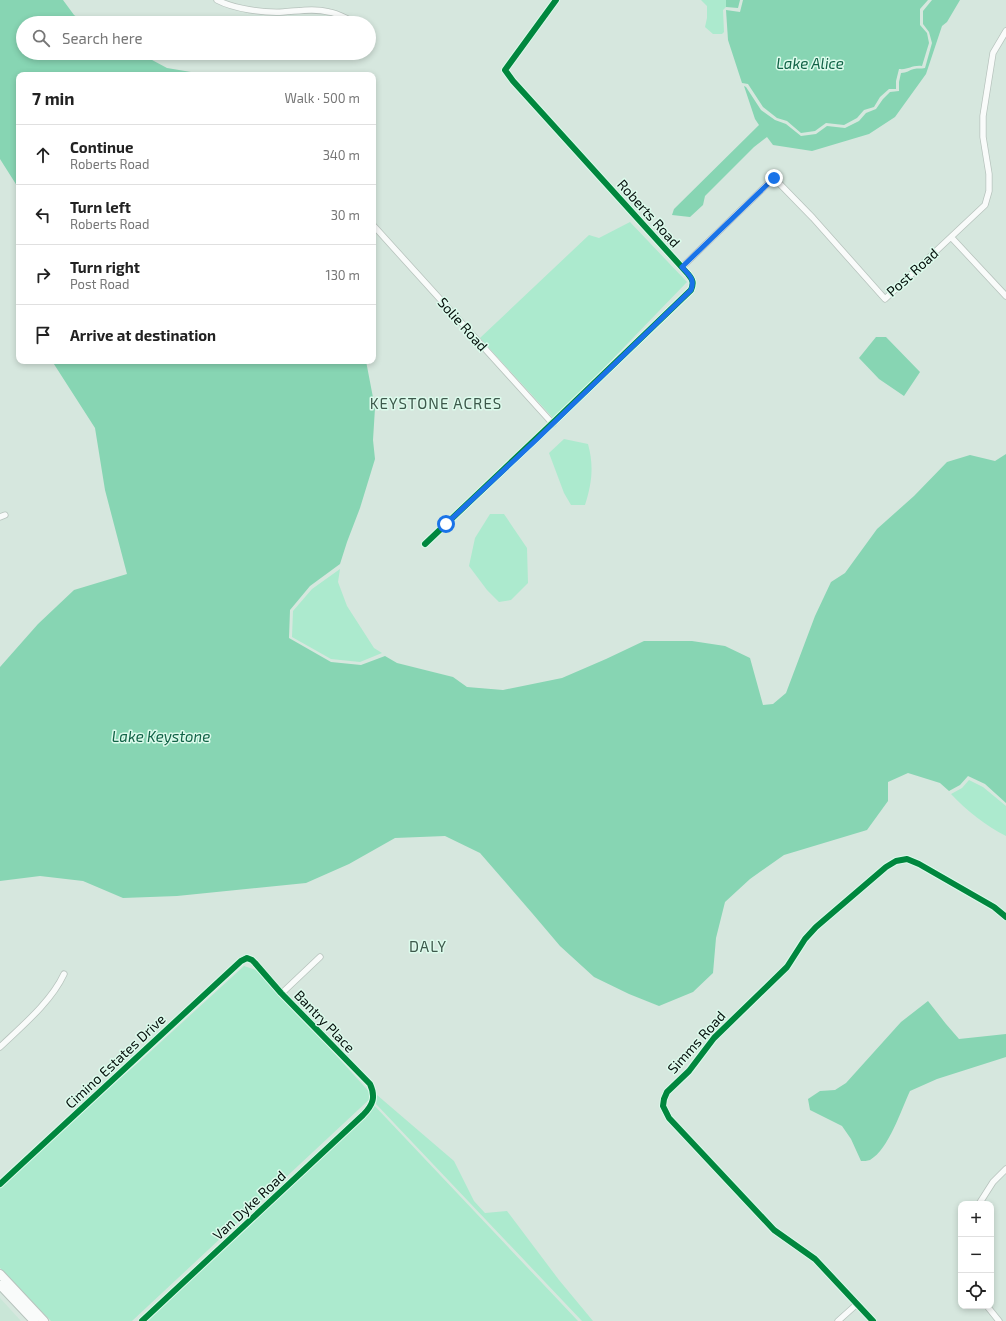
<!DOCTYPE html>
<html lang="en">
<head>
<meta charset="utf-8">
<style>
	body { margin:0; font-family:"Exo 2",sans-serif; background:#f2f2f2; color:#222 }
	.controls { position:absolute; right:12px; bottom:12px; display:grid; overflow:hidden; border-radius:8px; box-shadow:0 2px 6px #0003 }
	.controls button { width:36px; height:36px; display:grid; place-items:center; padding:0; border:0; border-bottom:1px solid #e0e0e0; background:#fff; color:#222; font:20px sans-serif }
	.stop { position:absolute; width:12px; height:12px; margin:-9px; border:3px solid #1a73e8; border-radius:50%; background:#fff }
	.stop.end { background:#1a73e8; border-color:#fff; box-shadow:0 1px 4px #0008 }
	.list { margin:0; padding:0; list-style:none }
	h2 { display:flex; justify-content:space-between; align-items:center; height:52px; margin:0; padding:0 16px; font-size:17px }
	h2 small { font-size:13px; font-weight:400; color:#767676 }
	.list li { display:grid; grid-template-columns:26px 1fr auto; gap:12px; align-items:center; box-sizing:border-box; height:60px; padding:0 16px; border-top:1px solid #e0e0e0 }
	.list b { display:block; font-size:15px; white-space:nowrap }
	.list p { margin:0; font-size:13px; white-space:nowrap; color:#767676 }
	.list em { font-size:13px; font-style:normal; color:#767676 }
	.icon { flex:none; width:22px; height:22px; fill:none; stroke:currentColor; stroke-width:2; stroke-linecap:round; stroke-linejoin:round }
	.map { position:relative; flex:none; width:1006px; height:1321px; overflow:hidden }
	.search { position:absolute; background:#fff; box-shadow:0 2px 6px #0003; left:16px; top:16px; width:360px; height:44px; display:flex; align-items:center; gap:10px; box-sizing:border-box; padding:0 14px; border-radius:22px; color:#767676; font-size:15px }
	.panel { position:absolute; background:#fff; box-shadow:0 2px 6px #0003; left:16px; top:72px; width:360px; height:292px; border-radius:8px }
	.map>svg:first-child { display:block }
</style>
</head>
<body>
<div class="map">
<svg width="1006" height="1321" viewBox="0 0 1006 1321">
	<rect width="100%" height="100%" fill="#d6e7de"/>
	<path fill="#c9e6d7" d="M0 1298 21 1321H0Z"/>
	<path fill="#aceace" d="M701 0H726V7L723 10 724 32 722 34H713L705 27 707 18V6Z
		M630 222 687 282 602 370 553 418 480 338 589 235 599 238Z
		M564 439 588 444C594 466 592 483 585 505H571L564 493 549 453Z
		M490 514H504L527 548 528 583 511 600 499 602 487 590 469 566 475 538Z
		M340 569 338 582 347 606 374 648 382 653 360 662 331 659 292 637 293 611 312 589Z
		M969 780 983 787 1006 806V836C986 826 966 810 951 794L962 788Z
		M244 966 256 970 284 998 373 1096 132 1321H51L0 1268V1184L15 1169 139 1062Z
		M377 1095 454 1161 474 1201 485 1213 507 1211 559 1280 593 1321H582L376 1104Z
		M371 1102 578 1321H147L246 1219Z"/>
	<path fill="#87d5b3" d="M0 0H63L74 15 86 23H23V53H139L167 68 209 75H19V189L0 159Z
		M726 0H740L738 8 726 7Z
		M743 0H928L920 9V25L927 33 929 43 922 66C911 65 909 70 899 69L896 81V89H889L880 97 874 107 864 110 857 118 844 125 826 123 815 131 801 133 787 121 777 118 763 107 748 84 742 83 728 40 726 10 740 12Z
		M932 0H960L947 22 942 26 926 74 895 117 869 134 812 151 773 145 767 137 754 147 705 196 703 205 690 217 672 215 674 209 759 125 755 119 744 86 746 87 761 110 775 120 786 124 801 136 816 134 827 126 845 128 859 121 866 113 876 109 883 99 890 92 899 91V82L901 73C907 73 909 70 914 69 918 68 921 69 925 68L932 43 929 32 923 24V11Z
		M876 337H886L920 372 904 396 879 379 859 358Z
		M52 361H366L375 408 373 440 375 459 360 508 347 542 340 564 310 586 290 610 289 638 331 662 361 665 385 656 397 663 453 677 467 687 503 690 562 678 606 659 644 641H692L725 646 750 658 763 705 773 704 786 693 815 616 831 582 845 573 877 529 914 496 947 462 970 455 995 461 1006 454V803L985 784 968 776 960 785 949 791 940 783 908 773 888 782V801L867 830 784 855 750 879 725 902 716 938 713 973 693 992 659 1006 629 994 594 977 560 946 532 913 480 853 445 836 395 838 349 864 306 883 177 896 123 898 83 881 40 876 0 881V667L38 624 74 590 127 574 105 490 95 428Z
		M928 1001 946 1024 959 1039 1006 1034V1057L937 1079 910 1091C901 1110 889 1149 870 1160 867 1161 864 1161 861 1161L851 1139 842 1126 810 1110 808 1099 820 1091 835 1090 846 1083 901 1022Z"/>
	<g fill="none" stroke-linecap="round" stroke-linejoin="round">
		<defs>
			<path id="street" d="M217 0C234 9 264 13 283 12 299 11 314 8 329 12 337 13 345 18 352 21
				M373 225 553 424
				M951 237 1006 296
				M682 267 774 178 813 218 885 299 985 205 989 191V174L983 137V116L993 53 1006 31
				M0 517 5 515
				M425 544C514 460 603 375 691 290 694 283 693 280 688 274L513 81 505 70 556 0
				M282 993 320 957
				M0 1047C22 1026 51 1002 64 974
				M0 1184 241 961 247 958 252 960 255 963 281 993 370 1084C376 1097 373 1105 363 1115L142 1321
				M979 1204 993 1182 1006 1169
				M987 1306 999 1321
				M838 1321 857 1304
				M873 1321 815 1259 774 1230 669 1118 663 1106 664 1099 667 1092 689 1071 714 1038 787 967 805 939 816 927 886 867 896 861 907 859 919 864 994 907 1006 917"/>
			<path id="secondary" d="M0 1274 44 1321
				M0 1285 34 1321"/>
		</defs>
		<use href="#street" stroke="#b7c3bd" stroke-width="7"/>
		<use href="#secondary" stroke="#b7c3bd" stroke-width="10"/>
		<use href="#street" stroke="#f9fbfa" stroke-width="5.5"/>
		<use href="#secondary" stroke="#f9fbfa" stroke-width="8"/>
		<defs>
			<path id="cycleway" d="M425 544C514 460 603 375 691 290 694 283 693 280 688 274L513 81 505 70 556 0
				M0 1184 241 961 247 958 252 960 255 963 281 993 370 1084C376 1097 373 1105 363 1115L142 1321
				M873 1321 815 1259 774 1230 669 1118 663 1106 664 1099 667 1092 689 1071 714 1038 787 967 805 939 816 927 886 867 896 861 907 859 919 864 994 907 1006 917"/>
		</defs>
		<use href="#cycleway" stroke="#dcfbec" stroke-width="8"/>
		<use href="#cycleway" stroke="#00873e" stroke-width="6"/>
	</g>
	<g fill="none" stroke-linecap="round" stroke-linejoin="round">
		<path stroke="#1a73e8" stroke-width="5" d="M446 524 537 439 691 290C695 279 690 276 682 267L774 178"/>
	</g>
	<g text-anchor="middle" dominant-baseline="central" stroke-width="3" stroke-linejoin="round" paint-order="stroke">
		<g font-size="14" fill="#050f0b" stroke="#dcfbec">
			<text transform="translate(649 213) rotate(48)">Roberts Road</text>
			<text transform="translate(912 272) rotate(-42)">Post Road</text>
			<text transform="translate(463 324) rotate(48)">Solie Road</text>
			<text transform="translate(325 1021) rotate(46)">Bantry Place</text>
			<text transform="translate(696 1042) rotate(-48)">Simms Road</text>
			<text transform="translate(115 1061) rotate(-43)">Cimino Estates Drive</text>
			<text transform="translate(249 1205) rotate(-43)">Van Dyke Road</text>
		</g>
		<g font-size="15" font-style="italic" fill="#126347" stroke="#dcfbec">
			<text x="810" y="63">Lake Alice</text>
			<text x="161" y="736">Lake Keystone</text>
		</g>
		<g font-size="15" letter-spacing="1" fill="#3d584b" stroke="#dcfbec">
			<text x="436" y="403">KEYSTONE ACRES</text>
			<text x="428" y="946">DALY</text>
		</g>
	</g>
</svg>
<div class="controls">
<button>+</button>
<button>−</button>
<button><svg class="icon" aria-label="locate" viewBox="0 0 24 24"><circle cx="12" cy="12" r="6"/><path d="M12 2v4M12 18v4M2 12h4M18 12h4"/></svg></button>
</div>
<div class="stop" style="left:446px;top:524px"></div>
<div class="stop end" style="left:774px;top:178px"></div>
<div class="search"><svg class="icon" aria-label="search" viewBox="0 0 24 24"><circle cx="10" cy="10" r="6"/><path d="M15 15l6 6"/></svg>Search here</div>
<section class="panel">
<h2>7 min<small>Walk · 500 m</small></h2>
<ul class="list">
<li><svg class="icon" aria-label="ahead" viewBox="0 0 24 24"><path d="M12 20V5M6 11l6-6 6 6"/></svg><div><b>Continue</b><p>Roberts Road</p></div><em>340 m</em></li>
<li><svg class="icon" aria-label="left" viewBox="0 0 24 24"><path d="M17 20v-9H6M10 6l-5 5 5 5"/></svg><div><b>Turn left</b><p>Roberts Road</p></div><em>30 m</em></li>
<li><svg class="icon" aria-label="right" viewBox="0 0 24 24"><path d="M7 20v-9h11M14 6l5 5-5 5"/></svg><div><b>Turn right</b><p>Post Road</p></div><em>130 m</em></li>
<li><svg class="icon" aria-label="arrive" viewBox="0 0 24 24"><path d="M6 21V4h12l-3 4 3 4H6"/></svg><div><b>Arrive at destination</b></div></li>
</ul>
</section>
</div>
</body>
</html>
